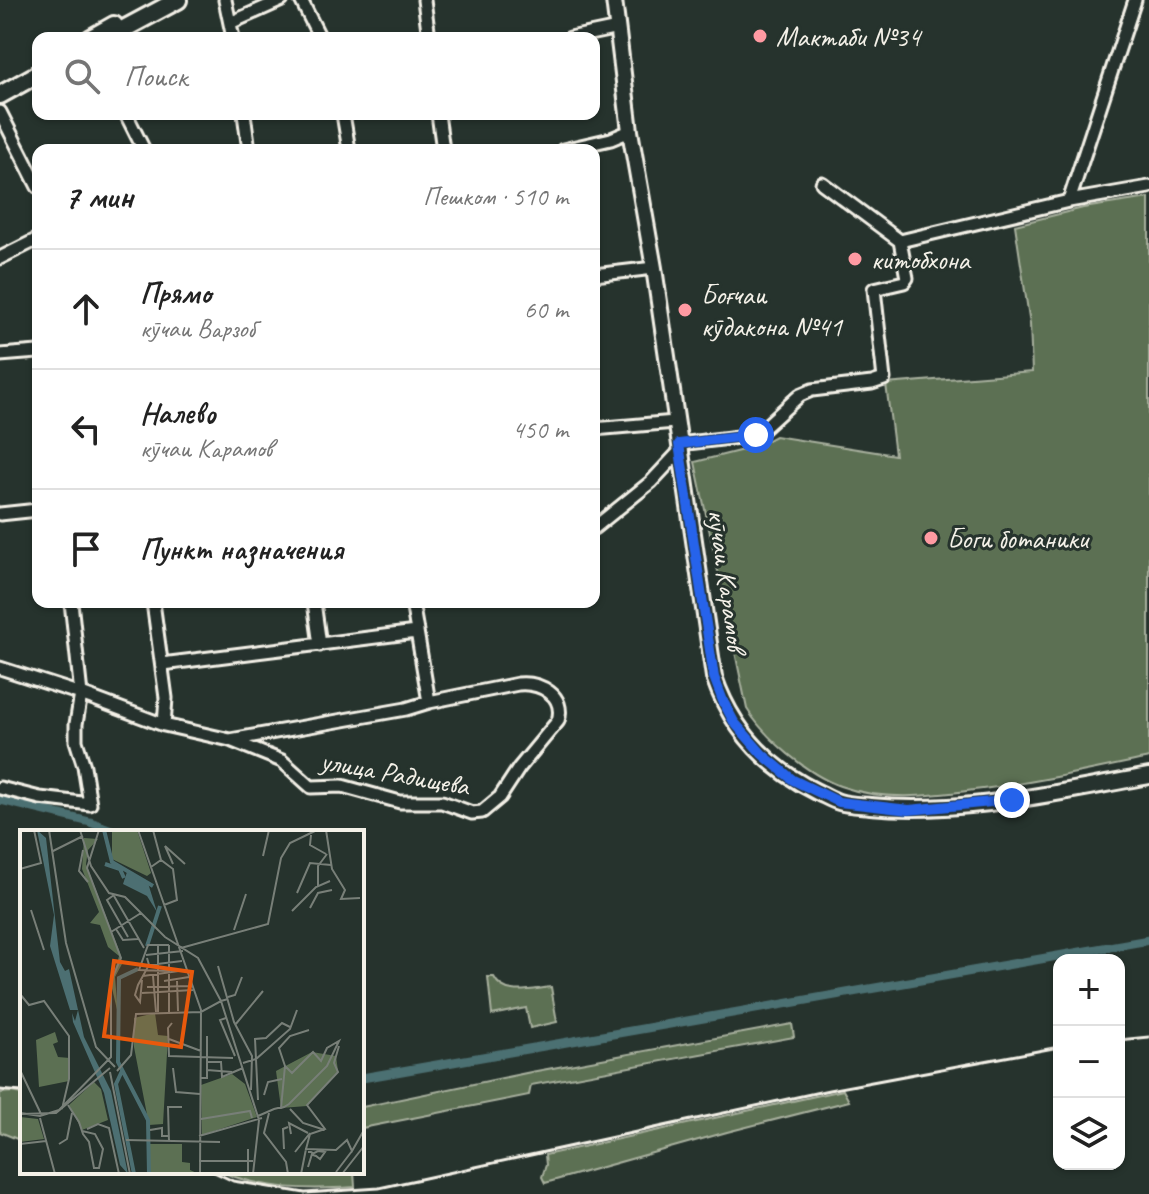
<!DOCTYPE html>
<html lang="ru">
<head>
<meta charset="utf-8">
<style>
	body { margin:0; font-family:Caveat,sans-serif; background:#f6f6f6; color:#222 }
	.controls { position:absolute; right:24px; bottom:24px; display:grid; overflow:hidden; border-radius:16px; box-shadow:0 2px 6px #0004 }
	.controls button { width:72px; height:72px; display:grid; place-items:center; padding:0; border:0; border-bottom:2px solid #e0e0e0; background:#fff; color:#222; font:40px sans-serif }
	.stop { position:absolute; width:24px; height:24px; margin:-18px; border:6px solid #2563eb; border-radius:50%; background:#fff }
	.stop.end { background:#2563eb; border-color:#fff; box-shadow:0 2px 8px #0008 }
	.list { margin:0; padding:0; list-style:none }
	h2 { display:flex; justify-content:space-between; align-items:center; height:104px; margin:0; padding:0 32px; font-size:34px }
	h2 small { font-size:26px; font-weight:400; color:#767676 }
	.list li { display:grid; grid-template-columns:52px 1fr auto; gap:24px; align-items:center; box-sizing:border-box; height:120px; padding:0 32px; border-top:2px solid #e0e0e0 }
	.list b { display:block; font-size:30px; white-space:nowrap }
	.list p { margin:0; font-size:26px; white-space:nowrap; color:#767676 }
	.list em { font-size:26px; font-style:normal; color:#767676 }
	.icon { flex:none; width:44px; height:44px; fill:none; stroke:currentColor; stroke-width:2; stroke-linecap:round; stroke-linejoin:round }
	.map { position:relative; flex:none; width:1149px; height:1194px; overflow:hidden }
	.search { position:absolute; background:#fff; box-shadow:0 2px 6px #0004; left:32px; top:32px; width:568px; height:88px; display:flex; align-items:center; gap:20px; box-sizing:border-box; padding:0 28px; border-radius:16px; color:#767676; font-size:30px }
	.panel { position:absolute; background:#fff; box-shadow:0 2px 6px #0004; left:32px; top:144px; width:568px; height:464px; border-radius:16px }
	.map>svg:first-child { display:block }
</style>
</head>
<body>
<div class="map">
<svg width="1149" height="1194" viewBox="0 0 1149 1194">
	<rect width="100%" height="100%" fill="#26332d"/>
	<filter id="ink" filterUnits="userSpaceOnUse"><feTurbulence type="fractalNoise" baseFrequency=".0125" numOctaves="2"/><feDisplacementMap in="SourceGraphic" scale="16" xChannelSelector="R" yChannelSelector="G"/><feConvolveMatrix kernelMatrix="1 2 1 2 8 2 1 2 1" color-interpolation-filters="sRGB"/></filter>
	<g filter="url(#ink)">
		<path fill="#5c7053" stroke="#a8b09e" stroke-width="2" d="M1149 198V758C1091 770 1033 783 974 790 929 796 884 802 840 786 807 774 765 738 747 709L695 462 755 447 775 436 895 455 886 384 1032 372 1030 324 1015 225 1083 208Z
			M488 977H494C504 998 532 989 551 987L557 1022 530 1028 526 1008 492 1015Z
			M792 1024 794 1037 531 1085 529 1095 362 1128V1107L531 1072Z
			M843 1090 849 1101 727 1132 545 1183 542 1177 546 1165 545 1155Z
			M12 1092 22 1094V1141L0 1132V1093Z
			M222 1172H354L355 1187C310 1190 264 1190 222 1172Z"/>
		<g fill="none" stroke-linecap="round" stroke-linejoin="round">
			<path stroke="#4c6f72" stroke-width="9" d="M0 800 90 822 117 832
				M362 1078 1149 940"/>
			<defs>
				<path id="minor" d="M225 0 233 38
					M301 0 320 38
					M424 0 429 38
					M230 23 282 0
					M570 38 618 28
					M0 112 38 187
					M126 114 144 150
					M244 114 249 150
					M343 114 349 150
					M438 114 443 150
					M563 150 611 139 630 131
					M822 183 900 241 1069 201 1149 187
					M1069 201 1135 0
					M0 258 38 239
					M594 275 654 268
					M0 355 38 352
					M594 429 675 422
					M679 444 756 435 800 395 812 390 872 383 884 379 874 289 904 282 907 278 900 241
					M0 514 38 510
					M594 528 651 482 680 451
					M153 602 166 698 164 725
					M314 602 320 645
					M412 602 429 702
					M162 664 416 632
					M0 668 81 694 164 725 230 740 282 761 311 787 342 786 400 802H442L472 813 482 812 500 797 519 768 558 721C566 695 540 682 518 684L429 702 406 709 230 740
					M0 788 40 798 90 804 84 766 76 741V724L81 694 71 602"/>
				<path id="major" d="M614 0 630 131 654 268 714 677C732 730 768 768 817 792 824 795 832 800 839 802 849 805 860 805 870 806 963 815 1058 792 1149 776"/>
				<path id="highway" d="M91 38 114 25
					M107 38 178 0
					M0 95 38 74"/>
			</defs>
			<use href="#minor" stroke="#f4f1e8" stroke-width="17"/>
			<use href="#major" stroke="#f4f1e8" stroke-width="20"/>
			<use href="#highway" stroke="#f4f1e8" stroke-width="22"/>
			<use href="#minor" stroke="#26332d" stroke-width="11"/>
			<use href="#major" stroke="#26332d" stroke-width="14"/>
			<use href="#highway" stroke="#26332d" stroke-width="16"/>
			<path stroke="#f4f1e8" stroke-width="3" d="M1119 1040 1149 1037
				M0 1090 22 1092
				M214 1172 233 1181 305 1193 379 1188 829 1090 1059 1047"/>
		</g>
	</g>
	<g fill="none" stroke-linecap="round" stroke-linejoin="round" filter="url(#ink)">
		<path stroke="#2563eb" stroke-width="10" d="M756 435 679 444 714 677 723 701 734 722 762 754 793 780 839 802 909 810 1012 800"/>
	</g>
	<g fill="#ff9aa2" stroke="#26332d" stroke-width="3">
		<circle cx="760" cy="36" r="8"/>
		<circle cx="855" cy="259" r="8"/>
		<circle cx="685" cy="310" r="8"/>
		<circle cx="931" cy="538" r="8"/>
	</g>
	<g text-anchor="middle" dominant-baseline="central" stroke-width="6" stroke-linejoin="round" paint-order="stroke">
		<g font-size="28" fill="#f4f1e8" stroke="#26332d" text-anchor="start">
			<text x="776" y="36">Мактаби №34</text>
			<text x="871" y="259">китобхона</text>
			<text x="701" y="294">Боғчаи<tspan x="701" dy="32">кӯдакона №41</tspan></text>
			<text x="947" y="538">Боги ботаники</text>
		</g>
		<g font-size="28" fill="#f4f1e8" stroke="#26332d">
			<text transform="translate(727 580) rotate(82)">кӯчаи Карамов</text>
			<text transform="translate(395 773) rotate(10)">улица Радищева</text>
		</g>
	</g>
	<g transform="translate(20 830)">
		<rect width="344" height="344" fill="#26332d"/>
		<path d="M92 0H117L131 43 127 46 92 29ZM64 8 78 9 68 20 66 34 100 123 102 134 95 147 98 184 91 154 99 126 88 117 80 95 70 93 79 82 62 39ZM135 183 138 205 148 206 143 294 129 295 114 217V188ZM35 202 38 212 33 214 38 227 50 228 49 251 19 257 16 210ZM292 222 316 226 318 241 287 276 261 278 256 241ZM212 244 225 254 237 287 182 305 181 255ZM74 252 81 259 88 290 62 300 49 275ZM0 287 18 289 24 309 0 312ZM129 314H162V332L170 333V340L179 344H129Z" fill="#5c7053"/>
		<path d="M17 0 26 8 40 132 45 141 49 139 64 207 91 261 108 344 100 335 84 263 53 192 52 183 55 191 58 180H50L30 116 34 85ZM107 42 128 53 137 82 127 66 103 54Z" fill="#4c6f72"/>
		<path fill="none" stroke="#4c6f72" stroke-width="4" d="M84 0 92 32 133 56M85 34 100 39 104 48M127 116 140 76M118 139 99 148 98 232 128 290 129 344M102 241 96 254 114 344"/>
		<path fill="none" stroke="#787f78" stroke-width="2" d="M29 0 46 113 76 217 95 237M60 0 71 36 89 63 105 67 145 107 178 128 201 171 208 169M118 0 181 180 180 344M133 0 141 30M306 0 312 39 325 60 321 69 340 68M291 5 290 15 306 24M63 20 59 41 68 52M33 21 63 6M243 26 249 0M153 34 145 16 165 34M131 37 141 30 153 39 157 70 144 75M0 39 21 33 14 0M298 56V36L307 24M277 63 290 33 311 35M94 65 87 70 108 107M94 66 124 118M290 78 298 63 312 60M11 80 24 120M272 81 296 57 310 51M96 99 103 110 118 109M214 100 226 64M91 102 121 83M149 115H128L119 140 149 141M161 118 248 94 261 28 270 13 297 0M126 125 163 121M129 135 162 131M198 136 214 192 232 226 231 260M123 146 166 140M133 146 136 182M122 150 120 172 115 165 118 155 129 135 127 128M144 151 169 147M157 151 158 181M127 157 172 156M122 163 173 160M0 164 9 175 24 171 49 206V249L42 279M208 167 215 165 222 147M138 182V115M149 182V115M206 188 200 190 215 226M215 195 243 161M149 209 181 221M319 216 314 233 318 242 287 275 305 299 290 304 286 319 316 320 327 310 332 321 344 300M148 226 213 228M149 226 148 198 152 193M187 232H201L202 247 223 238M223 233 236 229 270 199 277 180M265 236 259 218 270 206 289 200M153 238 156 262 180 264M0 240 21 284M187 240 212 242M97 241 111 225 116 184 181 182 201 171 239 290 233 344M90 242 110 344M181 248H187V206M244 265 248 252 262 249M238 270 235 209 246 208 262 193 270 197M48 275 59 292 63 304 69 312 74 338H79L83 319 75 304 62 301M270 279 283 293 305 300M0 283 20 286 39 280 91 227V151L101 128 67 38 79 0M249 283 244 303 266 332 268 344M0 284 36 283 90 238M238 286 254 279 258 278H261L264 277 269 274 307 236 319 211 307 218 301 231 293 222 272 243 265 236 261 278M20 288 35 344M181 289 230 281 232 288M67 299 78 294 89 298 99 344M130 300 142 298V306H149M271 304 269 293 288 303M179 306 242 288M106 310 200 312M149 312 148 277H162M0 314 26 311M39 314 47 309 52 283M228 319V344M264 319 263 299 268 297M275 322 290 303M179 331H233M288 337 292 324H293L294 323 298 321 305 322 300 329 296 326 293 325V323L291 322H288M316 342 332 321M281 344 286 319M322 344 344 316"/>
		<path fill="#e8590c" fill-opacity="0.15" stroke="#e8590c" stroke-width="4" d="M94 131 172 142 161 217 84 206Z"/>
		<rect width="344" height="344" fill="none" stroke="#f4f1e8" stroke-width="4"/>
	</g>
</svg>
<div class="controls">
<button>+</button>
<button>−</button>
<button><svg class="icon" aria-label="layers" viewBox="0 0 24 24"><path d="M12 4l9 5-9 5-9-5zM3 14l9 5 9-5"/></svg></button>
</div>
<div class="stop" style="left:756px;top:435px"></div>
<div class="stop end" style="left:1012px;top:800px"></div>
<div class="search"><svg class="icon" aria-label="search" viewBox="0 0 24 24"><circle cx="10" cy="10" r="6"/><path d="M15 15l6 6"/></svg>Поиск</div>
<section class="panel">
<h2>7 мин<small>Пешком · 510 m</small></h2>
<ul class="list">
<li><svg class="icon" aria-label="ahead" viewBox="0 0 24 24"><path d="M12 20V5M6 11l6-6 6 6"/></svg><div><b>Прямо</b><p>кӯчаи Варзоб</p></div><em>60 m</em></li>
<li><svg class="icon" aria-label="left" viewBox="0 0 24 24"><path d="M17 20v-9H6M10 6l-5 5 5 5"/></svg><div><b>Налево</b><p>кӯчаи Карамов</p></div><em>450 m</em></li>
<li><svg class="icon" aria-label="arrive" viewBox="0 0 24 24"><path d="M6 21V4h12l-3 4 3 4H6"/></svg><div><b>Пункт назначения</b></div></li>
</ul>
</section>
</div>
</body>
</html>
